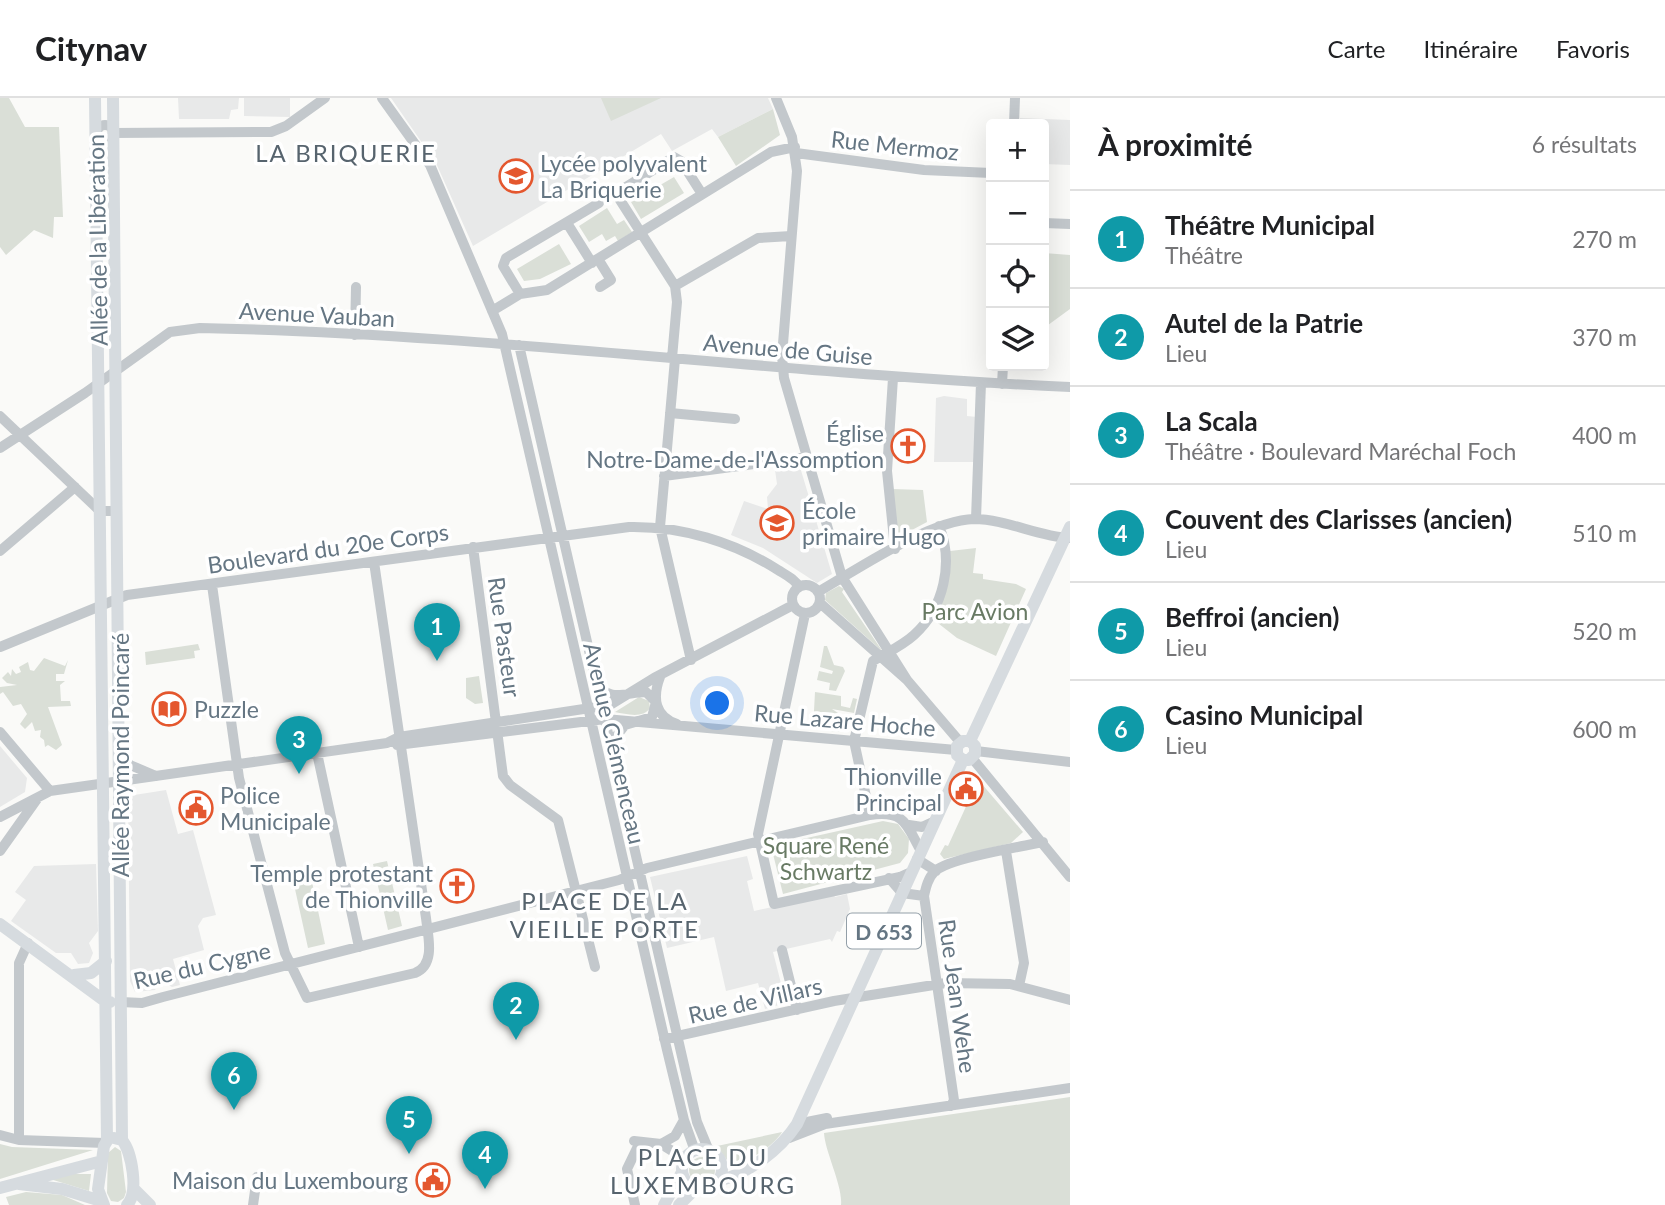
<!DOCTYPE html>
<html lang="fr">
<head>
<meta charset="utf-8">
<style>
	body { margin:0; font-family:Lato,sans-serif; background:#f2f2f2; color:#202124 }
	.controls { position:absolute; right:21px; top:21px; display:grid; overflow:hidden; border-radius:7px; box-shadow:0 7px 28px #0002 }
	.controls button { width:63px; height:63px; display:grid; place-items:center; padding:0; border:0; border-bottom:2px solid #e0e0e0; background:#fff; color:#202124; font:35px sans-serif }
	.you { position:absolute; left:718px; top:606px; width:24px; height:24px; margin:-18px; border:5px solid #fff; border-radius:50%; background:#1a73e8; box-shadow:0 0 0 10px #1a73e833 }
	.badge { display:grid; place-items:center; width:46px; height:46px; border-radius:50%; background:#e4572e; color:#fff; font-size:23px; font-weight:700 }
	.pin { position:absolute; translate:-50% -58px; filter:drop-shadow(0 2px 4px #0008) }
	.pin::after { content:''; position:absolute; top:37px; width:24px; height:21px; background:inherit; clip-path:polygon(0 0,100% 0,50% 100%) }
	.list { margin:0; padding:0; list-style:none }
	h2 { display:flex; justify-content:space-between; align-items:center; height:91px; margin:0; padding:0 28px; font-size:30px }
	h2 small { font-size:23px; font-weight:400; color:#757577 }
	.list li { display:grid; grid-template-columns:46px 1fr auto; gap:21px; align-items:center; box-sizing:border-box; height:98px; padding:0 28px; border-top:2px solid #e0e0e0 }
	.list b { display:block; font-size:26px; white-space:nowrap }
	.list p { margin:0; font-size:23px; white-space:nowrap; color:#757577 }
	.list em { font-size:23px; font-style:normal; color:#757577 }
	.icon { flex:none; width:38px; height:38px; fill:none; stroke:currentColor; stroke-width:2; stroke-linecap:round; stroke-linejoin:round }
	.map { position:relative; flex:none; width:1070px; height:1107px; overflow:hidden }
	header { display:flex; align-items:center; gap:42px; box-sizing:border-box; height:98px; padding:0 35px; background:#fff; border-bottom:2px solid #e0e0e0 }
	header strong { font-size:33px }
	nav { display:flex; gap:38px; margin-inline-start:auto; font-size:24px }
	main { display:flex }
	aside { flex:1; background:#fff }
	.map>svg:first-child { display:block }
</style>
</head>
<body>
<header>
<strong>Citynav</strong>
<nav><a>Carte</a><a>Itinéraire</a><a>Favoris</a></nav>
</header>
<main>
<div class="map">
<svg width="1070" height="1107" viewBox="0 0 1070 1107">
	<rect width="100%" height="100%" fill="#fafaf8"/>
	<path fill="#e8e9e9" d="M178 0H239L238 11 231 12 229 21H179Z
		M244 0H290V19L244 18Z
		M391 0H768L773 11 718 39 712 31 672 53 661 36 473 148 436 65Z
		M1020 20 1070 22V67L1044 66V26H1020Z
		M944 298 967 301V318L977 319 975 364H934L936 300Z
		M800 369 832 476 817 485 763 450 731 437 744 403 768 411 767 399 777 386 775 372Z
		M0 648 27 680 25 694 0 709Z
		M166 692 178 736 193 732 216 817 203 820 198 828 204 852 173 861 180 887 172 889 162 883 155 892 135 894 130 883 128 698Z
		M747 758 753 781 747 783 754 813 833 796 835 799 847 796 850 811 840 834 837 833 832 844 830 841 773 854 786 905 765 911 758 885 726 893 714 839 667 850 650 779Z
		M96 766 98 833 89 845 93 855 89 865 78 866 71 855H56L11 823 26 802 15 794 34 768Z"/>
	<path fill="#dadfd7" d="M0 0H9L25 29H59L63 119H54L53 140 34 132 6 157 0 149Z
		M601 0H661L611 23Z
		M773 11 780 37 736 68 718 39Z
		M674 79 684 95 641 121 631 104Z
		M607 110 617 126 624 122 632 134 618 143 615 138 606 143 602 136 589 144 579 128Z
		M559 146 571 166 540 181 524 183 517 171Z
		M1044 155 1070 157V211L1044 230 1049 181 1044 180Z
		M892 391 923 392 927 424 895 441Z
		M976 450 973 475 983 476V481L1016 486 1026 491 996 558 957 540 934 522 940 505 950 453Z
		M839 488 844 491 842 494 883 554 825 502 826 495Z
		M198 546 200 552 194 553 195 560 146 567 145 554Z
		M824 548H827L834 567 843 569 845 573 836 593 829 592 830 585 817 582 819 573 832 576 833 573 820 569Z
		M44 560 65 568 68 562 64 576H56V583H65L60 587 61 603H70L71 608 48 609 62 647 56 652 48 647 45 649 44 642 40 639 41 632 35 633 32 624 25 631 20 626 27 616 21 606 13 608 3 594 0 596V589L17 587 7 585 2 580 8 574 11 578 12 571 16 576 21 574 19 569 28 564 30 572 34 573Z
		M479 578 483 605 475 606 466 600V580Z
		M815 594 841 598V608L850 610 853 600 857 601 854 615 832 611 838 615 836 628 845 630 847 618H853L847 634 830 633 832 615 818 614 817 626 828 627 827 632 813 631Z
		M639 599 649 603 650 610C643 621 626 616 615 614Z
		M975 678 1023 734 1011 745 944 761 940 756 945 747 948 748 974 691 971 689Z
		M883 723 898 726 909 741 908 755 900 765 783 796 771 748Z
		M387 763 402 828 388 832 373 766Z
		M311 779 325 846 308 850 293 782Z
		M1070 999V1107H841C843 1088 825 1054 824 1035Z
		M782 1034C774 1048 746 1067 729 1065L717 1048Z
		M0 1046 12 1049 93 1052 0 1081Z
		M115 1049 121 1053 126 1094 124 1100 118 1104 111 1103 107 1095 108 1055Z
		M689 1072a13 13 0 1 1 26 0a13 13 0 1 1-26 0Z
		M73 1076H91L89 1093 50 1081Z
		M26 1094 62 1097 85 1107H9L6 1099Z"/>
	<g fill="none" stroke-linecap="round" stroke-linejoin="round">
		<path stroke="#c3c8cc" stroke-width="10" d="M382 0 430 67 502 236 667 952 684 1022 695 1053
			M776 0 792 39 797 73 782 258 784 280 842 479 907 582
			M1014 26 1015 0
			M97 35a8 8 0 1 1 16 0a8 8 0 1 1-16 0Z
			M113 35 271 34 286 28 325 0
			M796 55 924 72 991 75
			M567 125 592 165
			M1044 125 1070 126
			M598 161 611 182 600 189
			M675 188 758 140 791 138
			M520 196 503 168 506 160 599 105
			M492 213 520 196 547 192 771 54 795 49
			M355 237 356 189
			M519 247 697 1024 709 1053
			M672 260 677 204 675 188 620 102 618 94 674 59 681 63 702 96
			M675 261 660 429 691 562
			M893 280 887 373 895 451
			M1002 286 1003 268
			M670 315 735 321
			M0 318 100 413H117
			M0 350 85 295 170 234 200 230C491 236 780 276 1070 289
			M664 378 807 359
			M976 421 981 285
			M473 449 503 678 510 687 558 722 595 869
			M0 453 75 389
			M212 487 239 680 285 855 307 900 415 875C436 867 428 838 426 820L374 464
			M792 501a14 14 0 1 1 28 0a14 14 0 1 1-28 0Z
			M818 494C858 471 930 422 974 421 1007 421 1038 439 1070 440
			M820 505 907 582 960 644
			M805 516 758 736 774 806 900 779 911 774
			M0 549 127 497 629 429C682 428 734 444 778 472 786 477 795 481 799 489
			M660 579C652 600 655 619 677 626
			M597 585C609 605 627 594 646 594L656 604 652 619 625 627 611 645
			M0 634 50 693
			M397 647 605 621 956 652
			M976 653 1070 664
			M317 655 359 849
			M120 657 130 667 156 678
			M972 660 1070 779
			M870 717 854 643 873 563C886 555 902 548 914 537 944 510 954 464 939 428
			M0 719 50 693 387 645 399 639 610 607 654 580 793 507
			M909 727 922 729 935 723
			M0 753 37 701
			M1006 753 1024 865 1019 888
			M917 761 936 773
			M889 780 902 795 924 798
			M782 852 797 912
			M121 904 142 905 163 899 619 782 647 770 870 717C906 712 906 727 921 753
			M664 941 834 903 946 885 1010 886 1070 902
			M951 1008 954 1002 924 798C926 789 928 780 935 773 951 760 1020 749 1043 744
			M797 1026 827 1020
			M0 1037 19 1042 105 1045
			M789 1040 825 1026 1070 990
			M19 1042V865L28 845
			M634 1043 661 1046 685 1061
			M661 1046 675 1038 684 1022
			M253 1107 257 1079
			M635 1107 627 1071 640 1044"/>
		<path stroke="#d6dbdf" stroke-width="12" d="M95 0 107 1043 104 1048 98 1091 104 1107
			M113 0 122 1042
			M970 643 1070 429
			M963 662 957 657V648L963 643H970
			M963 662H969L975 656V648L970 643
			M0 826 106 904H110
			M74 877 91 875 106 863
			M114 1040 122 1042C132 1054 139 1095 127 1107
			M682 1071a20 20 0 1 1 40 0a20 20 0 1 1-40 0Z
			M718 1083C748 1076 780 1052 797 1026L963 662
			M19 1086 62 1091 101 1103
			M0 1090 102 1063
			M134 1091 150 1107
			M664 1107 682 1074
			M679 1107 696 1090"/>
	</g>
	<defs>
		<symbol id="school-ring" viewBox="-11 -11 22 22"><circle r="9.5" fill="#fff" stroke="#e4572e" stroke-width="1.5"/><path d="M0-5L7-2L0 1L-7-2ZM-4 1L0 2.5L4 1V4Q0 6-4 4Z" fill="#e4572e"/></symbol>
		<symbol id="church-ring" viewBox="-11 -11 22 22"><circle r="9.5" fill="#fff" stroke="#e4572e" stroke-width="1.5"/><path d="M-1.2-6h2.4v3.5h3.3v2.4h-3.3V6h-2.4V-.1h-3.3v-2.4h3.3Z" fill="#e4572e"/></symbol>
		<symbol id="library-ring" viewBox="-11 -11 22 22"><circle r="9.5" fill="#fff" stroke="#e4572e" stroke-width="1.5"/><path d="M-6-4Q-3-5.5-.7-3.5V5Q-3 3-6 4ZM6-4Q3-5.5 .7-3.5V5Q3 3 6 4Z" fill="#e4572e"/></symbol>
		<symbol id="civic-ring" viewBox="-11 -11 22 22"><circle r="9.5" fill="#fff" stroke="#e4572e" stroke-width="1.5"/><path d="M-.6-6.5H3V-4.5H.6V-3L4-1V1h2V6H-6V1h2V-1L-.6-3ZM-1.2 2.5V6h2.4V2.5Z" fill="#e4572e"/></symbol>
	</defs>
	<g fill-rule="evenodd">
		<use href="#school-ring" x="497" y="59" width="38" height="38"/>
		<use href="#church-ring" x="889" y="329" width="38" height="38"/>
		<use href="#school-ring" x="758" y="406" width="38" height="38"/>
		<use href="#library-ring" x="150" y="592" width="38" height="38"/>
		<use href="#civic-ring" x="947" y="672" width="38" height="38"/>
		<use href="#civic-ring" x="177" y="691" width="38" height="38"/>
		<use href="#church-ring" x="438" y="769" width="38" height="38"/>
		<use href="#civic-ring" x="414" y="1063" width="38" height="38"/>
	</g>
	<g text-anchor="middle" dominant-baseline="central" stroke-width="7" stroke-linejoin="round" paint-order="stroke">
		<rect fill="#fff" stroke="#939fa8" stroke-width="2" x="847" y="815.5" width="74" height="35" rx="5"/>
		<g font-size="21" font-weight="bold" fill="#657683">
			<text x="884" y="833">D 653</text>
		</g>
		<g font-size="23" fill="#657683" stroke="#fff">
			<text transform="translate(895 47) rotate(6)">Rue Mermoz</text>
			<text transform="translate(97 142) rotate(-91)">Allée de la Libération</text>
			<text transform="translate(317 216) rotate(3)">Avenue Vauban</text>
			<text transform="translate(788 251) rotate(5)">Avenue de Guise</text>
			<text transform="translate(328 450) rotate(-8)">Boulevard du 20e Corps</text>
			<text transform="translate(505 539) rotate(82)">Rue Pasteur</text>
			<text transform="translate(845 622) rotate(5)">Rue Lazare Hoche</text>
			<text transform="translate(615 645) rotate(77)">Avenue Clémenceau</text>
			<text transform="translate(120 657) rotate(-90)">Allée Raymond Poincaré</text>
			<text transform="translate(202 867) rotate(-13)">Rue du Cygne</text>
			<text transform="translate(958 898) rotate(82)">Rue Jean Wehe</text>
			<text transform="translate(755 902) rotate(-13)">Rue de Villars</text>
		</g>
		<g font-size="23" fill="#657683" stroke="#fff" text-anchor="start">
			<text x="540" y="65">Lycée polyvalent<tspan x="540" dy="26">La Briquerie</tspan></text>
			<text x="884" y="335" text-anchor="end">Église<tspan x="884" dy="26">Notre-Dame-de-l'Assomption</tspan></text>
			<text x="802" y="412">École<tspan x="802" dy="26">primaire Hugo</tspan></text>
			<text x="194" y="611">Puzzle</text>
			<text x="942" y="678" text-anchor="end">Thionville<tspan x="942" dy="26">Principal</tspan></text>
			<text x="220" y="697">Police<tspan x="220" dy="26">Municipale</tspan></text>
			<text x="433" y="775" text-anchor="end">Temple protestant<tspan x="433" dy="26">de Thionville</tspan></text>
			<text x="408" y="1082" text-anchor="end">Maison du Luxembourg</text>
		</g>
		<g font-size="23" fill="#687a64" stroke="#fff">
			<text x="975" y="513">Parc Avion</text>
			<text x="826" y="747">Square René<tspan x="826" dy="26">Schwartz</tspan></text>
		</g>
		<g font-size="24" letter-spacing="2" fill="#57646e" stroke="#fff">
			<text x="346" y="54">LA BRIQUERIE</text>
			<text x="605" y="802">PLACE DE LA<tspan x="605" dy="28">VIEILLE PORTE</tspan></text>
			<text x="703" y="1058">PLACE DU<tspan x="703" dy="28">LUXEMBOURG</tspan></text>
		</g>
	</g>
</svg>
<div class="controls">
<button>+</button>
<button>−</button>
<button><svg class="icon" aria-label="locate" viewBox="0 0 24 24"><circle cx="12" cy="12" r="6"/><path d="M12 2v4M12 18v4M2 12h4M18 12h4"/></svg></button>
<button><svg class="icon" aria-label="layers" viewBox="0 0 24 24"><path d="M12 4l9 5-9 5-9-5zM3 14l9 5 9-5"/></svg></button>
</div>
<div class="you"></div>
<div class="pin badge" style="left:437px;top:563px;background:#0f9aa8">1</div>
<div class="pin badge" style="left:516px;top:942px;background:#0f9aa8">2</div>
<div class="pin badge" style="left:299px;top:676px;background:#0f9aa8">3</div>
<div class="pin badge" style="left:485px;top:1091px;background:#0f9aa8">4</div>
<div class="pin badge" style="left:409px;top:1056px;background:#0f9aa8">5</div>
<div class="pin badge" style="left:234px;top:1012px;background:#0f9aa8">6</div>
</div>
<aside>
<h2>À proximité<small>6 résultats</small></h2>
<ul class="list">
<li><span class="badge" style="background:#0f9aa8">1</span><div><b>Théâtre Municipal</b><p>Théâtre</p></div><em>270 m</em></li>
<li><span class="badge" style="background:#0f9aa8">2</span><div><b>Autel de la Patrie</b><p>Lieu</p></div><em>370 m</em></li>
<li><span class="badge" style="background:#0f9aa8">3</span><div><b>La Scala</b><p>Théâtre · Boulevard Maréchal Foch</p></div><em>400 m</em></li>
<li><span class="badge" style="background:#0f9aa8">4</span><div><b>Couvent des Clarisses (ancien)</b><p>Lieu</p></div><em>510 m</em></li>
<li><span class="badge" style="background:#0f9aa8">5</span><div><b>Beffroi (ancien)</b><p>Lieu</p></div><em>520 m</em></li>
<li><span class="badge" style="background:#0f9aa8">6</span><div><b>Casino Municipal</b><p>Lieu</p></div><em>600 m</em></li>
</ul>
</aside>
</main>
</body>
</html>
